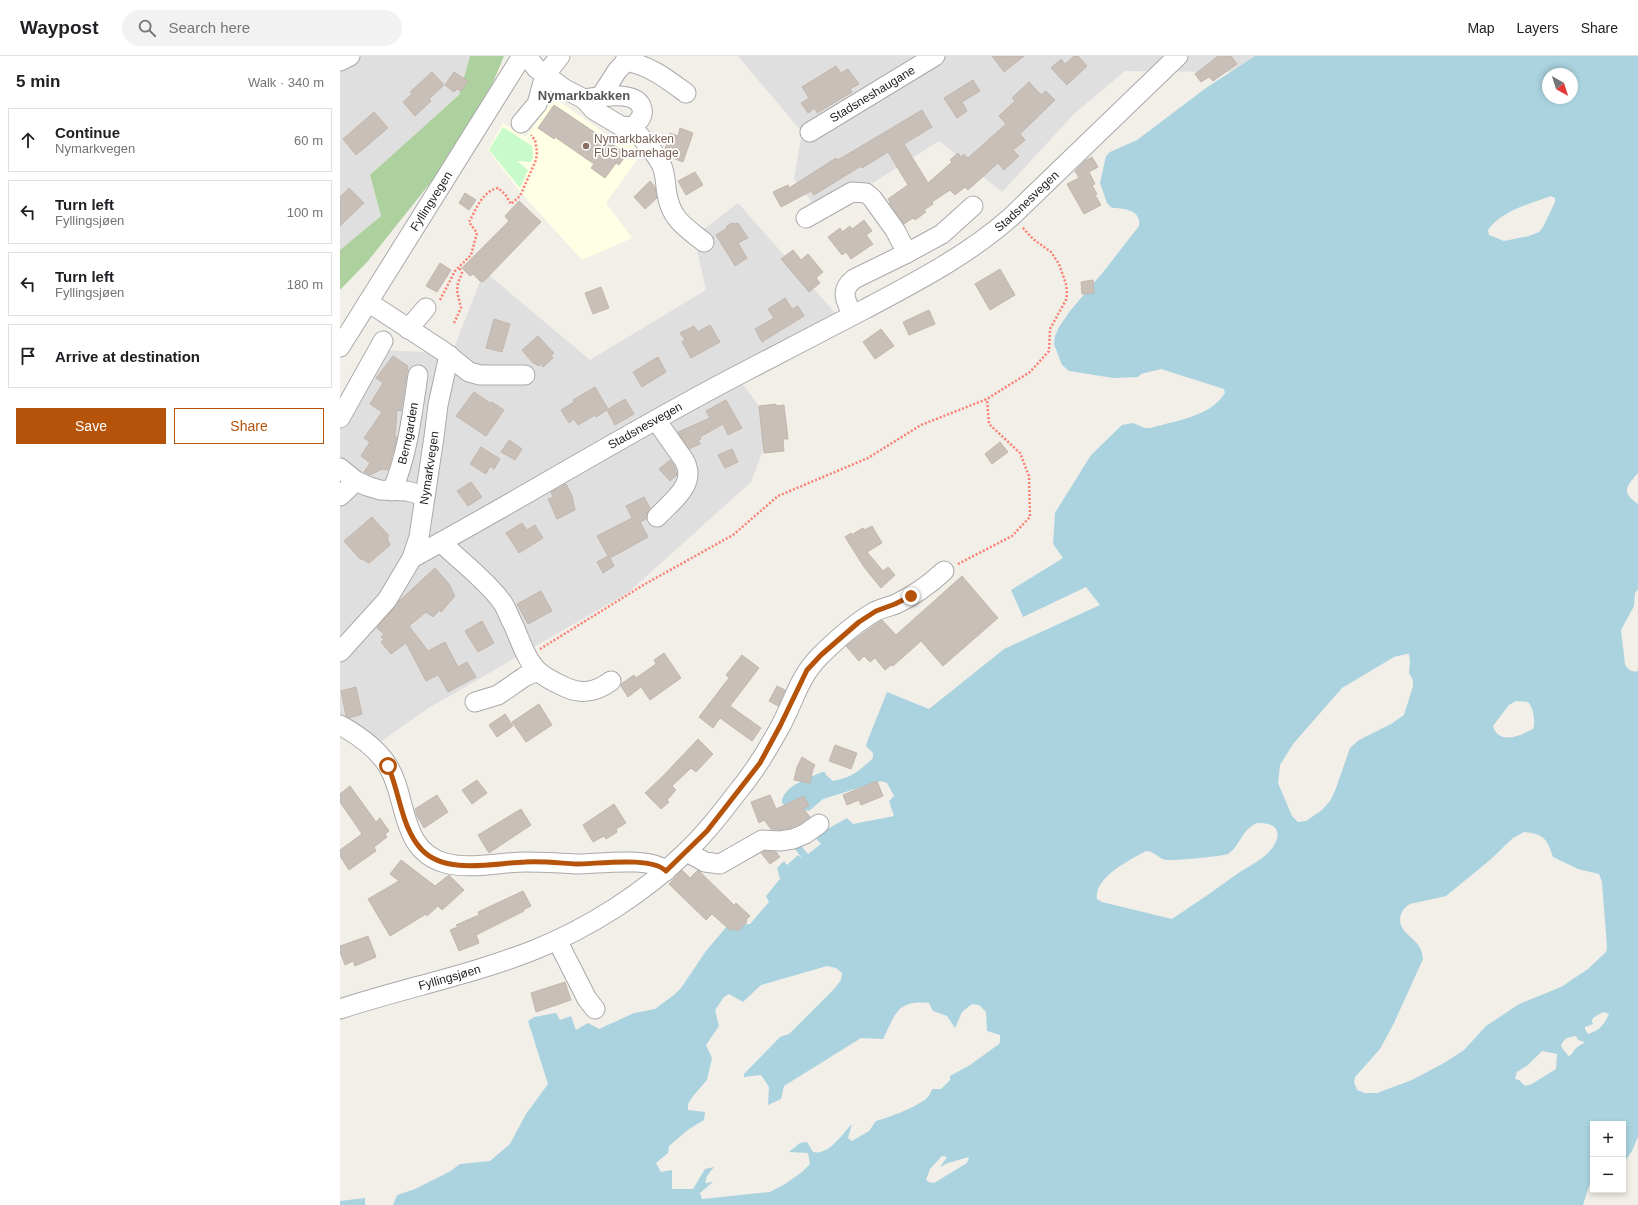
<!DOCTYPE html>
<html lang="en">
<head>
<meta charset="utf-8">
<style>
	body { margin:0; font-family:Arial,sans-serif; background:#f2f2f2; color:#202124 }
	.controls { position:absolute; right:12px; bottom:12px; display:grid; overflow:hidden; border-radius:0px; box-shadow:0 2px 6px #0003 }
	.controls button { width:36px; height:36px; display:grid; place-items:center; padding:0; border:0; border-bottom:1px solid #e0e0e0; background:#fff; color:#202124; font:20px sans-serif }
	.compass { position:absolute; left:1202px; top:12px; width:36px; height:36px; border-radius:50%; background:#fff; box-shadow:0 2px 6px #0003; rotate:141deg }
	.stop { position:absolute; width:12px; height:12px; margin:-9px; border:3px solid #b45309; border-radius:50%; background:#fff }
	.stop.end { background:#b45309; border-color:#fff; box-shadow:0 1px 4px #0008 }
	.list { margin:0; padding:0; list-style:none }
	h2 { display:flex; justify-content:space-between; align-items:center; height:52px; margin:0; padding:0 16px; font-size:17px }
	h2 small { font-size:13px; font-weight:400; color:#757577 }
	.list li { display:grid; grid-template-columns:26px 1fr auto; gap:12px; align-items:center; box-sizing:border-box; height:64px; margin:0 8px 8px; padding:0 8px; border:1px solid #e0e0e0; border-radius:0px }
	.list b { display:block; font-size:15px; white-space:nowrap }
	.list p { margin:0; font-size:13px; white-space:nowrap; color:#757577 }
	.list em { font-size:13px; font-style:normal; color:#757577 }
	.actions { display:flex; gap:8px; padding:12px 16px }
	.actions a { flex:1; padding:9px 0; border:1px solid #b45309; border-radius:0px; text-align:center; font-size:14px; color:#b45309 }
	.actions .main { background:#b45309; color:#fff }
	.icon { flex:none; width:22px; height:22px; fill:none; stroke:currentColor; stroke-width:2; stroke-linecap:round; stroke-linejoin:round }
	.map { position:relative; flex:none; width:1298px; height:1149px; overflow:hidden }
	header { display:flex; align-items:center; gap:24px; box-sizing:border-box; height:56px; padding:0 20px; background:#fff; border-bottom:1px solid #e0e0e0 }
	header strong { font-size:19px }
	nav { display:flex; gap:22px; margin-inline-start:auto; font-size:14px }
	.search { width:280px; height:36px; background:#f2f2f2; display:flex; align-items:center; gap:10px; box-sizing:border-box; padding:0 14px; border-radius:22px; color:#757577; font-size:15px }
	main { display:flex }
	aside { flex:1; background:#fff }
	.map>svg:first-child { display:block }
</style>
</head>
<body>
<header>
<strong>Waypost</strong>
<div class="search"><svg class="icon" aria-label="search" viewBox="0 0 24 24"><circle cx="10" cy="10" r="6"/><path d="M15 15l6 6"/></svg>Search here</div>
<nav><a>Map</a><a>Layers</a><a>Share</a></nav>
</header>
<main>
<aside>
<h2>5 min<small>Walk · 340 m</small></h2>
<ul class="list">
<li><svg class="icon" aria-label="ahead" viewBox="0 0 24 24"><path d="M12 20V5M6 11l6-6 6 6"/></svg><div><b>Continue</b><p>Nymarkvegen</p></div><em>60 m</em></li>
<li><svg class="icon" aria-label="left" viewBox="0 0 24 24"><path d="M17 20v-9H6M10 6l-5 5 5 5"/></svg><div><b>Turn left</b><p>Fyllingsjøen</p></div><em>100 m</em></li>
<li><svg class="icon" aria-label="left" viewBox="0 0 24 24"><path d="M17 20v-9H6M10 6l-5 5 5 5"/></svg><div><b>Turn left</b><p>Fyllingsjøen</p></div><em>180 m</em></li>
<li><svg class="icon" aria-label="arrive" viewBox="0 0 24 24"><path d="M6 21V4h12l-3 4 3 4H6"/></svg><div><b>Arrive at destination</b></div></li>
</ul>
<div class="actions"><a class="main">Save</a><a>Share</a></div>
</aside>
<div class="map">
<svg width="1298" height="1149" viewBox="0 0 1298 1149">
	<rect width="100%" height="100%" fill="#f2efe9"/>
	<path fill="#e0dfdf" d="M0 0H130L119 39 30 119 41 160 0 194Z
		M398 0H915L890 16 785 15 735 57 662 136 599 85 482 159 454 123 462 76Z
		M398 147 505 268 396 319 433 369 411 426 289 536 87 653 36 689 0 672V353L35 294 112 297 144 215 250 304 366 234 354 181Z"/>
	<path fill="#ffffe5" d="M214 42 273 83 292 79 305 93 266 147 292 182 242 204 183 139 148 94 163 67 186 81Z"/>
	<path fill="#add19e" d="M130 0H164L134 72 28 205 0 234V194L41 160 30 119 119 39Z"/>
	<path fill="#c8facc" d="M163 71 192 90 193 101 191 106 177 105 188 114 180 132 149 94Z"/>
	<path fill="#aad3df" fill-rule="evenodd" d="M915 0H1298V417C1287 430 1280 436 1298 448V533L1295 537 1294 550 1281 574 1285 608C1287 613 1292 617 1298 615V1081L1292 1095 1283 1108V1068H1253V1127L1249 1130 1243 1149H53L57 1139 75 1133 109 1116 120 1108 150 1105 170 1088 186 1058 208 1028 188 965 194 961 216 957 220 964 231 960 236 974 248 967 259 973 294 957 315 953 335 938 341 932 366 895 388 869 410 868 429 846 426 840 440 823 437 812 444 805 447 809 458 799 462 802 450 787 457 785 468 798 481 788 471 777 484 775 507 762 513 768 554 760 549 745 554 740 547 727 541 725 483 743 469 755 445 749 442 747C441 731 469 722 482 716H485L486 719 493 725C513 721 519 715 533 702V697L526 690 527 686 547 636 589 653 664 593 760 549 746 531 683 561 671 534 723 502 713 488 715 457 718 452 751 399 782 369 793 367 805 372H811C837 364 870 361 885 337L884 333 821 313 801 318 798 321 773 322 729 315 722 309 714 288 715 280 719 271 730 255 764 215 799 170C802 154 783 152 772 152L767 147 760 127 766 100 770 96 797 84 866 32ZM1208 18H1232V42H1208ZM1211 140 1215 142V146L1203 171 1199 176 1189 180 1164 185 1149 179 1148 174C1160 156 1191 147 1211 140ZM1067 598H1069L1070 605 1069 617 1073 624V630L1064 659 1051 668 1019 684 1010 692 995 735 990 745 982 754 966 765 958 766 952 760 938 727 940 709 953 688 1002 632 1054 601ZM1176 645 1188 646C1193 651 1196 666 1193 673 1181 679 1159 690 1153 670L1169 649ZM917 767C941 766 943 781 928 797 920 805 909 810 900 816 877 832 855 848 832 863L762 846 757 843C754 821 790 804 806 795 814 795 819 803 826 804 832 805 884 800 888 798 901 789 901 774 917 767ZM1184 776C1203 778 1207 782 1213 801L1238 813 1259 818 1262 826 1267 891 1266 896 1248 913 1221 931 1179 948 1146 970 1124 994 1104 1007 1072 1024 1037 1037H1025L1017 1034 1014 1026 1015 1021 1040 993 1054 967 1083 903C1082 884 1066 882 1061 869 1058 860 1063 852 1070 848L1106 840 1150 804 1173 782ZM487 910 496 912 502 917 501 924 495 932 449 978 440 981 404 1018V1021L421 1019 429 1031 428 1049 441 1043 444 1030 521 982 543 983C556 957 557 944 589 947L593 955 607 960 615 972 622 956 632 948 639 949 646 956 647 975 660 979V985L659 988 630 1009 610 1020V1024L601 1033H592C591 1036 589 1040 587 1042 577 1051 550 1061 536 1065L529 1075 512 1085 508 1082 512 1068C503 1077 489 1100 473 1096L467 1086 460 1087 449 1096 468 1097 470 1108 462 1116 445 1128 430 1136 362 1143 360 1137 373 1126 365 1127 367 1120 374 1111 365 1113 353 1133H332V1114L321 1116 316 1107 328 1097 329 1090 349 1073 364 1064 365 1056 348 1054V1048L353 1040 367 1024 372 1002 366 989 379 970 375 954 384 941 389 938 403 946 421 929ZM1263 956 1269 958C1264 969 1260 974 1248 978L1245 973V971L1253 968 1252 965 1253 962ZM1236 980 1238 984 1245 986 1236 992 1231 999 1228 1000C1226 995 1222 994 1221 989 1225 982 1228 981 1236 980ZM1202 995 1217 998 1216 1013 1192 1028 1185 1030 1179 1024 1175 1023 1177 1016 1188 1009ZM602 1100 607 1101 600 1111 608 1107 629 1101 627 1107 594 1127 589 1126 586 1124 590 1113Z
		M25 1142V1149H0V1145Z"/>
	<path fill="#c7bfb8" stroke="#c4b6ab" d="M652 0H684L664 16Z
		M734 0H738L747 10 727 29 711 12 721 3 725 8Z
		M878 0H891L897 8 873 25 869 21 861 26 855 18Z
		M496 10 501 17 508 13 519 28 510 33 512 36 477 57 475 52 468 57 461 47 469 42 462 31Z
		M92 16 104 29 89 43 91 45 75 60 63 46 72 38 70 36Z
		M114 16 128 25 121 35 117 33 114 36 105 29Z
		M633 24 640 35 622 46 627 55 617 62 604 42Z
		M689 26 701 39 706 35 715 44 680 78 685 84 673 94 679 100 664 114 658 107 628 134 625 131 615 139 610 134 592 146 593 148 584 154 586 156 575 164 573 162 564 168 549 147 550 146 548 143 568 129 548 96 522 112 521 110 474 139 471 135 441 151 433 136 448 129 449 132 496 102 498 104 582 54 592 71 564 88 588 127 612 106 610 104 618 97 621 101 624 98 628 102 666 68 659 60 675 45 672 42Z
		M214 49 287 98 279 109 276 107 265 122 251 112 254 108 215 81 214 83 198 72Z
		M34 56 48 72 16 99 3 83Z
		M340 72 353 77 343 106 330 101 331 98 327 97 325 93 330 77 338 80Z
		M752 101 758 111 749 116 755 128 752 129 757 138 755 139 761 149 744 158 727 128 739 122 735 115 745 105Z
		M355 116 363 129 346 139 338 125Z
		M310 125 315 131 317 142 305 153 294 141Z
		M9 132 24 147 0 170V141Z
		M125 137 136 144 129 154 119 147Z
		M179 145 201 166 144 225 141 226 133 218 130 220 122 212 169 165 165 160Z
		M524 164 532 175 526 179 533 188 511 203 506 196 502 199 488 181 500 172 502 176 510 170 512 173Z
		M392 167 395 168 398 167 408 182 398 187 407 202 395 210 376 179 386 173 387 170Z
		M453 194 461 204 468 198 483 216 476 222 480 227 469 236 441 203Z
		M100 207 111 214 97 236 86 230Z
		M660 213 675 239 650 254 635 228Z
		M753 224 754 237 742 238 741 226Z
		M261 231 269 252 253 258 245 237Z
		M445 242 452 253 458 250 464 260 422 286 415 273 434 262 428 253Z
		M589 254 595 268 569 279 563 266Z
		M154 263 170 268 162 296 146 292Z
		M370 269 380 286 351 302 342 286 345 284 340 277 354 270 358 276Z
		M541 273 554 290 535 303 523 286Z
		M198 280 214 297 211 299 213 302 203 311 201 308 199 310 192 306 182 294Z
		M53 300 68 310 61 355 57 354 55 380 57 382 48 414 42 413 30 419 24 416 30 407 21 400 30 386 24 382 42 356 30 348 43 327 36 322Z
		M318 301 326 316 302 331 293 316Z
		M255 331 268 353 285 343 294 358 275 369 267 354 256 361 255 359 238 369 234 363 229 367 221 354 234 346 233 344Z
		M134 336 150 347 152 346 164 354 146 380 116 360Z
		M386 344 402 372 388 379 383 368 360 381 361 383 358 384 360 388 349 393 338 376 370 362 366 355Z
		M436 348V350L444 349 448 383H443L444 395 424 397 419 350Z
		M169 384 182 393 175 404 161 396Z
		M660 386 668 396 652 408 645 398Z
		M141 391 160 403 154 413 150 410 146 418 130 408Z
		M392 393 398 406 385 412 378 399Z
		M330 404 334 409 337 419 330 425 319 413Z
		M131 426 142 441 128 450 117 435Z
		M226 428 232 440 235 454 217 463 208 443 213 441 211 436Z
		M304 441 310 452 307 458 306 463 300 466 308 481 270 502 274 510 263 517 257 506 268 500 257 480 292 462 286 450Z
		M32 461 49 480 47 481 50 489 29 507 22 503 21 504 4 485Z
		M182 467 187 474 195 469 203 482 179 497 166 477Z
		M532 470 542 487 527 496 543 515 548 511 555 519 541 532 524 511 505 481 511 477 514 481 515 480 513 478 523 472 524 474Z
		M95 512 109 528 115 540 101 556 100 554 93 561 86 556 69 570 88 595 105 586 118 611 127 606 136 621 108 636 98 619 86 625 66 587 51 598 41 586 44 583 41 581 44 578 37 572 58 546Z
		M622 520 658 562 603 610 581 585 553 610 551 609 545 614 535 602 530 606 524 600 519 605 506 590 526 575 542 564 556 579Z
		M201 535 212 555 188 568 177 548Z
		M142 565 154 587 138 596 125 575Z
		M324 597 341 622 310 644 301 631 288 641 281 630V628L294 619 296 622 316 608 314 604Z
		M402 599 419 612 390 650 421 672 412 685 380 662 373 672 359 661 389 622 386 619Z
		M437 630 445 634 438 650 429 645Z
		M16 631 22 658 9 662 6 660 1 635Z
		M199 648 212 669 186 686 172 666Z
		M165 658 173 670 157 681 149 669Z
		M358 683 373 698 356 716 351 712 332 730 336 734 327 744 329 746 321 753 305 737 323 720Z
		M495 689 517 697 511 713 489 705Z
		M462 701 475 709 473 713 470 727 454 724 457 711Z
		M137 724 147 737 132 748 122 734Z
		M537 725 543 740 521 749 519 744 507 749 503 739Z
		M10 730 36 766 40 762 49 775 45 778 47 781 34 791 36 795 9 814 0 800V794L22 778 0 746V738Z
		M97 739 108 756 84 772 77 760 75 753Z
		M430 739 436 753 464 740 469 750 463 752 470 761 460 768 450 772 439 774 431 773 424 764 419 767 411 746Z
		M274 748 286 767 276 773 277 776 266 783 264 780 253 786 243 769Z
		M181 753 191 769 149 797 138 779Z
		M425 795 436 796 440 801 430 808 421 797Z
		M61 804 95 830 109 819 124 834 102 854 98 850 87 860 86 858 50 880 28 843 59 825 50 818Z
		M342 814 350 822 358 814 394 849 396 847 410 860 406 864 407 866 399 874 397 875 393 872 391 875 372 858 366 864 329 828Z
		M183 835 191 850 183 854 184 855 136 879 139 887 119 895 110 874 118 871 116 869 139 859 138 856Z
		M28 880 36 901 15 910 13 905 5 909 0 896V890Z
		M225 926 231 944 196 956 191 937Z"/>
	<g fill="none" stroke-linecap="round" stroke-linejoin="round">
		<defs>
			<g id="minor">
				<path d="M187 0 196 12 223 32 244 43 254 54 281 70 292 71C297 67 304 61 302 53 298 33 258 41 244 43"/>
				<path d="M0 5 10 0"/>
				<path d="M285 5C309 9 327 23 346 37"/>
				<path d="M261 40 277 15 291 0"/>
				<path d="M181 67 197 48 205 19 220 0"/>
				<path d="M292 71C302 83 314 94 321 108 326 117 325 128 327 138 331 163 345 171 364 186"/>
				<path id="s1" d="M470 76 595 0"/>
				<path d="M466 162 512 136 526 137 532 142 555 174 567 197"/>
				<path d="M28 246 103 295 129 316 140 319H185"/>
				<path d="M512 259C506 244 499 235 514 223L567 197 602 178 633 150"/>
				<path d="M68 273 86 252"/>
				<path id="s2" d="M0 291 182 0"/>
				<path d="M0 362 43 285"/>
				<path d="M316 364 344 404C358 428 332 445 317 461"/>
				<path d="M0 412 16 425 27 430 40 434 67 435 85 440"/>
				<path id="s3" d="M52 435C68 398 72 358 78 319"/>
				<path d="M0 440 16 425"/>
				<path d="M101 486C121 506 145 523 162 546 167 553 169 561 173 568 180 583 186 605 199 616 207 623 216 627 225 631 242 639 256 636 271 625"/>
				<path id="s4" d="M72 502C183 442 290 375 402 317 443 296 484 274 525 253 576 226 628 199 671 161L838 0"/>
				<path id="s5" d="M0 596 47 544 72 502 79 481 94 381 98 349 109 299"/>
				<path d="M135 646 158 639 184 621 197 615"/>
				<path d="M0 669C18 679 37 692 48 710 68 742 59 794 105 807 131 814 159 806 186 806 203 806 220 807 237 808 258 808 311 800 326 815"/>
				<path d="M347 796 365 806 380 808 422 784 440 785 453 783 465 778 479 768"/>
				<path d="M217 884 247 943 255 953"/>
				<path id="s6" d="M0 953C64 932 131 919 194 894 249 872 304 837 347 795 365 778 380 759 395 739 413 718 427 695 440 671 454 646 458 622 480 600 496 584 514 568 534 556 541 552 549 551 556 548 573 540 590 528 604 515"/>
			</g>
		</defs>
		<use href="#minor" stroke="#a9a9a9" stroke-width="21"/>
		<path stroke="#fa8072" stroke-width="2.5" stroke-dasharray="2 2" stroke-linecap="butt" d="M100 244 115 215 131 199 137 177 129 166C136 154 142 135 158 132L165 138 171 148 180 140 196 104 197 96 195 84 191 79
			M114 267 121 252 117 235 118 227 122 217 119 211
			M618 508 672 480 690 461 689 420 680 397 649 368 647 343
			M200 593 305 528 393 479 438 440 528 402 581 369 647 343 690 316 709 295 710 273 726 244 727 238 726 228 719 208 711 196 693 183 682 171"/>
		<use href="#minor" stroke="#fff" stroke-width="19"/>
	</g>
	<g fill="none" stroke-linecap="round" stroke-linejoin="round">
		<path stroke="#b45309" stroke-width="5" d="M48 710C60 737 61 772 82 794 106 819 154 807 185 806 202 805 219 807 236 808 258 808 311 800 326 815L367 775 420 707 440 670 467 614 481 599 519 566 536 555 555 548 571 540"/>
	</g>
	<circle fill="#8d6e63" stroke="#fff" stroke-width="1.5" cx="246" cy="90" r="4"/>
	<g text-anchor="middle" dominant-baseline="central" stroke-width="3.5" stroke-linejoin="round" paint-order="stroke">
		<g font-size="12" fill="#222" stroke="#fff">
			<text stroke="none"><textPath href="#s1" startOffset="73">Stadsneshaugane</textPath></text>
			<text stroke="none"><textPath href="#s2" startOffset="172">Fyllingvegen</textPath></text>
			<text stroke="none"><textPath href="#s4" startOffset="712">Stadsnesvegen</textPath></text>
			<text stroke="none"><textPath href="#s4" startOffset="268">Stadsnesvegen</textPath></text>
			<text stroke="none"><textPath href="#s3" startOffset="60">Berngarden</textPath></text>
			<text stroke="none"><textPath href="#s5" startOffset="211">Nymarkvegen</textPath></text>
			<text stroke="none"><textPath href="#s6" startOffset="114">Fyllingsjøen</textPath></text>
		</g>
		<g font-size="12" fill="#785e54" stroke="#fff" text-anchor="start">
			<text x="254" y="83">Nymarkbakken<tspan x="254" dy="14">FUS barnehage</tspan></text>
		</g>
		<g font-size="13" font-weight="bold" fill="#555" stroke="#fff">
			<text x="244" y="39">Nymarkbakken</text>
		</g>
	</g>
</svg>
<div class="controls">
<button>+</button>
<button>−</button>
</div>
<svg class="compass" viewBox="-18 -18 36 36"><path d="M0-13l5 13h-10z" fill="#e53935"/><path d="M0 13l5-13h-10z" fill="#757577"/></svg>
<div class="stop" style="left:48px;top:710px"></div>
<div class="stop end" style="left:571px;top:540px"></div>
</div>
</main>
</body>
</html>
